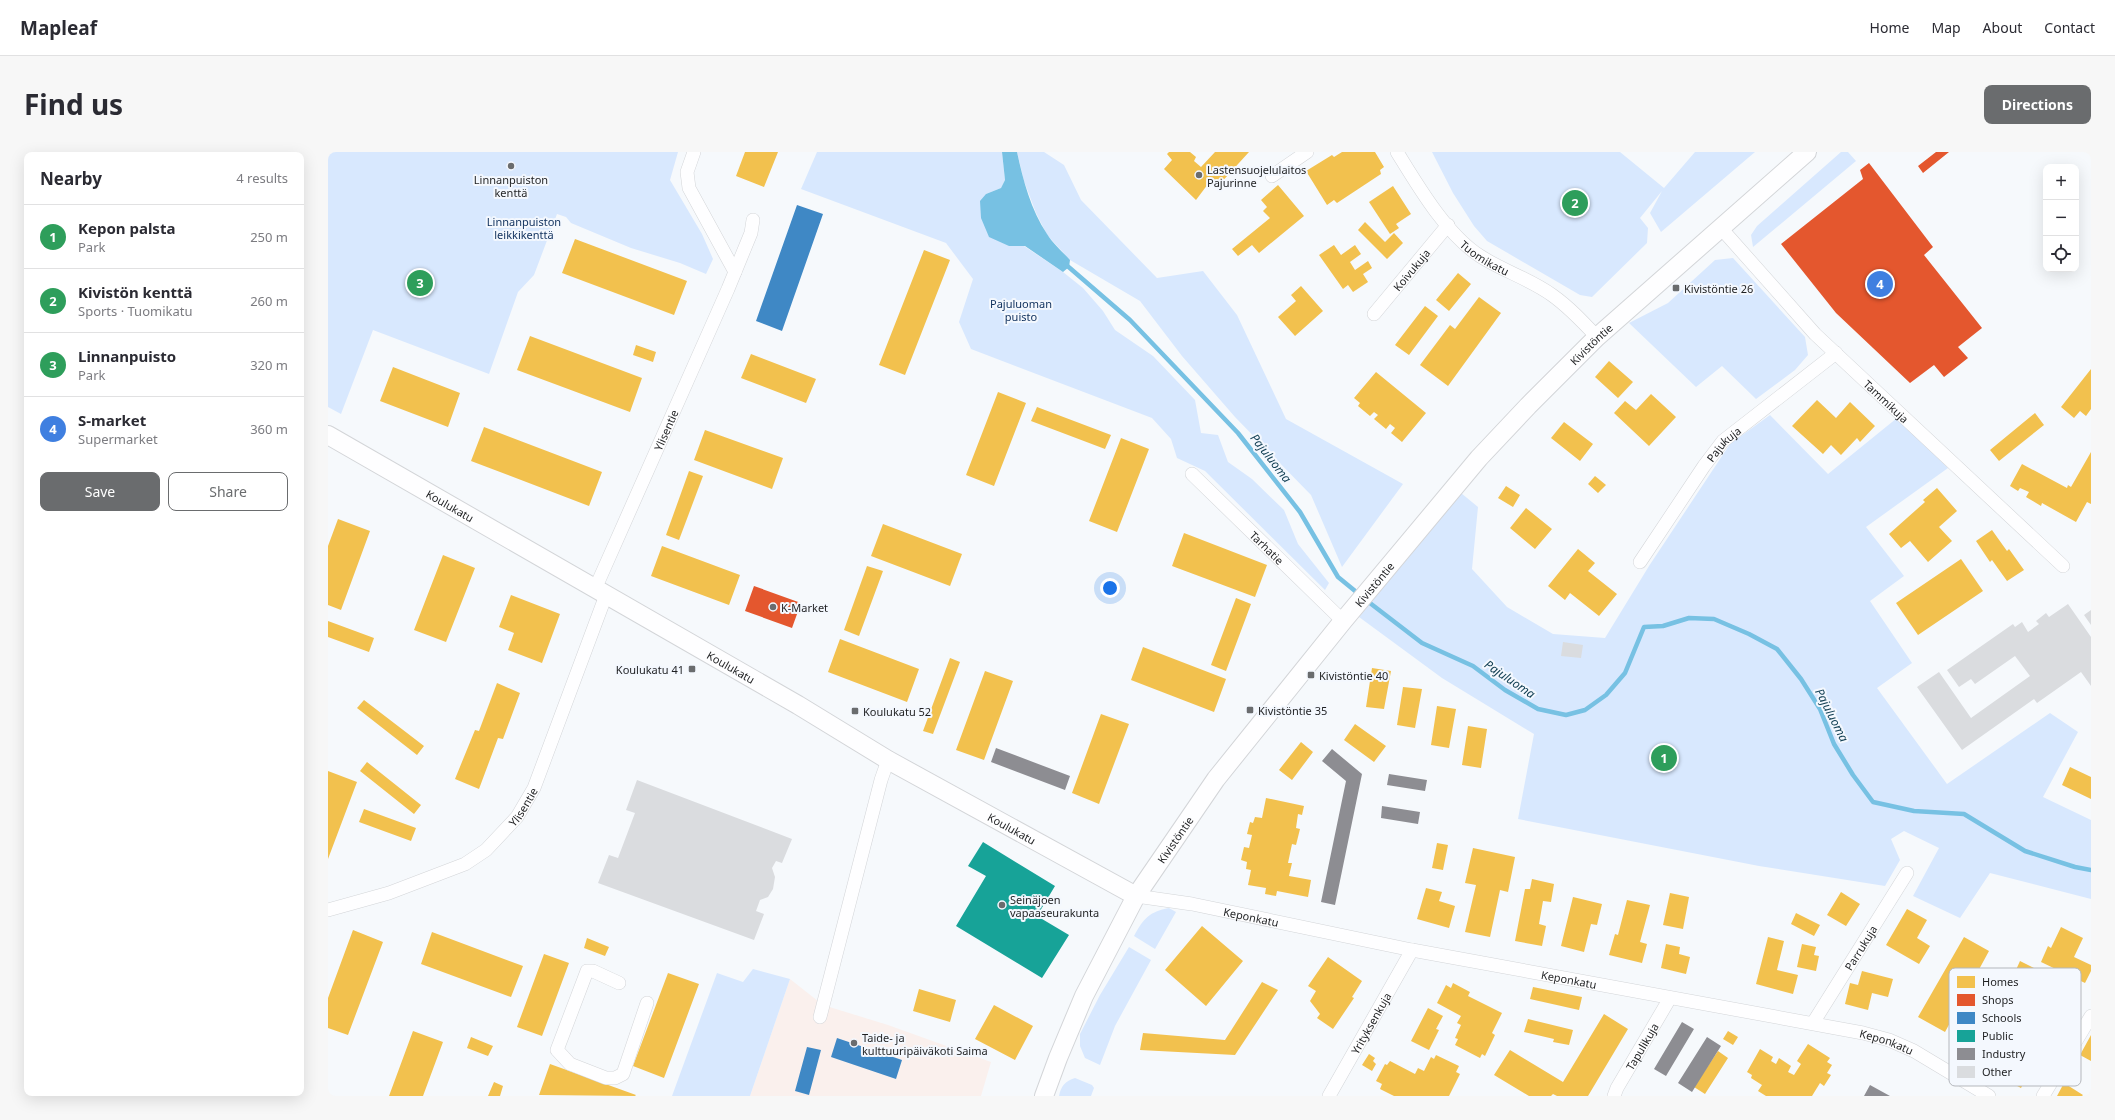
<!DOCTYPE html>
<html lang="en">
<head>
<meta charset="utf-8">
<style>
	body { margin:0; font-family:"Noto Sans",sans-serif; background:#f7f7f7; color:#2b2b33 }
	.controls { position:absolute; right:12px; top:12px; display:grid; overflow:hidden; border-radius:8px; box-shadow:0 4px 16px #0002 }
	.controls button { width:36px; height:36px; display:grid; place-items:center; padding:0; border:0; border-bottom:1px solid #e1e1e2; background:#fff; color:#2b2b33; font:20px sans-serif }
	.you { position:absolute; left:782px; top:436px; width:14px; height:14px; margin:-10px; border:3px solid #fff; border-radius:50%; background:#1a73e8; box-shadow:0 0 0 6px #1a73e833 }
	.badge { display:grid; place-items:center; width:26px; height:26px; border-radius:50%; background:#6a6c6e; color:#fff; font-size:13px; font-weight:700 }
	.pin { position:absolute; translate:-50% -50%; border:2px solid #fff; box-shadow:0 1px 4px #0006 }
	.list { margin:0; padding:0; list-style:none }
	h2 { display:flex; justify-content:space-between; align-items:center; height:52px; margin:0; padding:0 16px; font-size:17px }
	h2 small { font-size:13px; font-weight:400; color:#7c7c81 }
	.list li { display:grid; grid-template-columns:26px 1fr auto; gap:12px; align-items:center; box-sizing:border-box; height:64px; padding:0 16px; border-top:1px solid #e1e1e2 }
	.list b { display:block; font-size:15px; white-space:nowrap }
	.list p { margin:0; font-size:13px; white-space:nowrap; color:#7c7c81 }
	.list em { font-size:13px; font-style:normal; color:#7c7c81 }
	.actions { display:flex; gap:8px; padding:12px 16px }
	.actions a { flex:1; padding:9px 0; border:1px solid #6a6c6e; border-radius:8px; text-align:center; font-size:14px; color:#6a6c6e }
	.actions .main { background:#6a6c6e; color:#fff }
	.icon { flex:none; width:22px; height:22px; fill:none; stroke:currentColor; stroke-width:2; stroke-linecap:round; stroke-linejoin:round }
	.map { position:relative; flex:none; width:1763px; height:944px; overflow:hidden; border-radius:8px }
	header { display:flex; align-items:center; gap:24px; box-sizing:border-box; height:56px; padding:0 20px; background:#fff; border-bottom:1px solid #e1e1e2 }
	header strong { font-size:19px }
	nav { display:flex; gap:22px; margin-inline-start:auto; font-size:14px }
	.intro { display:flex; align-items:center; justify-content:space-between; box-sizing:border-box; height:96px; padding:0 24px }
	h1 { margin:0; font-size:28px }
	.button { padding:10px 18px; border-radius:8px; background:#6a6c6e; color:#fff; font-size:14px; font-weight:700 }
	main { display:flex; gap:24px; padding:0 24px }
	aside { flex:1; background:#fff; border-radius:8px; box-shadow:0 4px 16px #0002 }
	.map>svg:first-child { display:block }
</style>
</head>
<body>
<header>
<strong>Mapleaf</strong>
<nav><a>Home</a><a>Map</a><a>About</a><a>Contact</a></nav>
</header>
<div class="intro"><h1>Find us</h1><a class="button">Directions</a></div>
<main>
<aside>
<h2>Nearby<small>4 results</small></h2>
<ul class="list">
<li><span class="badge" style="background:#2e9e5b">1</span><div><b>Kepon palsta</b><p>Park</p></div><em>250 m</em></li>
<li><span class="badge" style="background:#2e9e5b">2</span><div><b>Kivistön kenttä</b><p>Sports · Tuomikatu</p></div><em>260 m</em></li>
<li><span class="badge" style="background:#2e9e5b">3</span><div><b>Linnanpuisto</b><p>Park</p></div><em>320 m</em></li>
<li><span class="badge" style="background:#3f7fe0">4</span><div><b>S-market</b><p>Supermarket</p></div><em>360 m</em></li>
</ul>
<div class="actions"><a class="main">Save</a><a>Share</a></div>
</aside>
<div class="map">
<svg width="1763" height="944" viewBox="0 0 1763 944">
	<rect width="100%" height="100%" fill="#f6f9fc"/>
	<path fill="#faf0ed" d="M462 827 495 853 560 873 663 910 653 944H422Z"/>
	<path fill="#d8e8fe" d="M0 0H350L342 28 374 82 385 107 378 122 352 111 303 96 243 71 238 65 229 62 206 123 190 140 161 222 45 178 13 262 0 255Z
		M489 0H674L677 28 673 36 658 42 681 94H696L735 120 755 136 775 159 787 178 825 204 867 248 873 281 890 283 900 310 924 327 956 358 970 392 1001 431 997 438 877 319 849 306 843 287 824 266 643 197 631 170 645 127 618 91 473 37Z
		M689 0H716L736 13 753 48 829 126 875 119 909 163 958 267 1075 332 1014 415 983 343 907 265 854 204 812 149 742 108 719 83 708 61 696 29Z
		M1104 0H1292L1336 36 1367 0H1427L1333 80 1322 61 1334 39 1312 66 1320 76 1319 91 1264 145 1252 143 1159 89 1146 74 1125 41Z
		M1513 0H1520L1528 9 1425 95 1423 83 1429 74Z
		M1405 106 1477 185 1480 203 1467 218 1428 247 1394 214 1368 235 1301 171 1340 151 1387 108Z
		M1442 263 1500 322 1569 266 1620 316 1538 375 1576 424 1542 449 1584 511 1549 536 1619 632 1722 561 1750 580 1715 645 1763 668V747L1662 721 1632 766 1585 744 1611 696 1576 679 1563 687 1572 708 1557 734 1431 714 1190 667 1206 582 1114 526 1031 465 1133 341 1150 355 1144 417 1179 455 1225 482 1277 486 1321 414 1402 292Z
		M841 756 848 760 827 797 806 784C816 766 821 760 841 756Z
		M801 795 823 808 787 874 772 913 757 906 752 894V882L772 843Z
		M425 817 462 827 422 944H344L389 821 415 830Z
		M747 926 764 933 766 936 763 944H731C733 934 737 929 747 926Z"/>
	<path fill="#77c1e3" d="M674 0H689C695 28 703 58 719 82 725 92 735 100 742 108L741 115 735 120 697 94H681L661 85 653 66 652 49 658 42 673 36 677 28Z"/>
	<path fill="#f2c14e" d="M417 0H450L436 35 408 24Z
		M841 0H862L868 5 866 9 873 15 887 0H921L890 34 883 28 868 48 836 17 844 8 839 2Z
		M1014 0H1047L1056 15 1052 18 1053 22 1009 51 1006 48 999 53 978 19 1004 3 1006 5Z
		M950 33 976 64 931 101 924 93 910 104 904 97 942 66 935 59 939 55 933 48Z
		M1065 34 1083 62 1068 72 1071 76 1062 82 1041 50Z
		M1037 70 1057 90 1066 81 1075 91 1059 107 1030 78Z
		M247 87 359 129 346 163 234 121Z
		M1006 93 1013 103 1027 93 1033 102 1022 110 1027 118 1040 109 1044 116 1035 122 1040 130 1025 140 1020 133 1015 137 991 103Z
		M596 98 622 108 577 223 551 213Z
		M1130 121 1143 132 1121 159 1108 148Z
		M973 134 995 159 967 184 950 165 968 149 963 143Z
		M1151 145 1173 161 1120 234 1092 213 1122 173 1127 177Z
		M1097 154 1110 164 1081 203 1067 193Z
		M202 184 314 226 302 260 189 218Z
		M308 193 328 200 325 210 305 203Z
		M423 202 488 227 478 251 413 226Z
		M1281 209 1305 230 1290 246 1267 225Z
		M65 215 132 241 120 275 52 249Z
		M1763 217V257L1758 264 1752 259 1746 266 1733 255Z
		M1048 220 1098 261 1074 290 1063 281 1067 276 1062 272 1058 277 1046 267 1050 263 1046 260 1042 264 1030 254 1032 251 1026 246Z
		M670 240 698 251 666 334 638 323Z
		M1323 242 1348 265 1321 294 1286 261 1297 249 1308 258Z
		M1489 248 1508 266 1522 250 1547 274 1532 290 1529 286 1513 303 1503 293 1495 302 1464 274Z
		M709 255 783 283 777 297 703 269Z
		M1707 261 1716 273 1671 309 1662 298Z
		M1236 270 1265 292 1252 309 1223 286Z
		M156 275 274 320 261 354 143 309Z
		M377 278 455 306 444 337 366 308Z
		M793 286 821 297 789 380 761 369Z
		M1763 300V352L1759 350 1748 370 1714 351 1713 354 1698 345 1701 340 1692 336 1690 339 1682 334 1694 312 1739 336 1740 333 1743 335Z
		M361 319 375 324 351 388 338 383Z
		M1267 324 1278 333 1270 341 1260 332Z
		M1178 334 1192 343 1185 355 1170 346Z
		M1609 336 1629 359 1611 375 1624 389 1600 410 1582 389 1573 396 1561 382 1597 350 1595 348Z
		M1198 356 1224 377 1207 397 1182 376Z
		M10 367 42 379 13 458 0 453V394Z
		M555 372 634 402 622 434 543 404Z
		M1664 378 1679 399 1681 397 1696 418 1679 429 1664 408 1662 410 1648 389Z
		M856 381 939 413 927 445 844 414Z
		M334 394 412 423 401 453 323 424Z
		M1250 397 1267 411 1260 419 1289 442 1271 464 1242 441 1237 448 1220 434Z
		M115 403 147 416 118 490 86 478Z
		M1633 407 1655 439 1590 483 1568 451Z
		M539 414 555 419 531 484 516 478Z
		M183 443 232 462 214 511 180 498 186 481 171 475Z
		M908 446 923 452 898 519 883 513Z
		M0 469 46 486 41 500 0 485Z
		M512 487 591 517 579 550 500 520Z
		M815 495 898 527 886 560 803 528Z
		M622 506 632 510 605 582 595 579Z
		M1044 516 1063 519 1056 557 1038 555Z
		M657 519 685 529 656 608 628 598Z
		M169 531 192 541 175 587 170 586 151 637 127 627 147 578 151 579Z
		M1075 535 1094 537 1087 576 1069 573Z
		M36 548 96 594 89 603 29 556Z
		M1109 554 1128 557 1121 596 1103 593Z
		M773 562 801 572 771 652 744 641Z
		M1027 572 1058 594 1046 610 1016 588Z
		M1140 574 1159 577 1153 616 1134 613Z
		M973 590 985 600 964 628 951 618Z
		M39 610 93 653 86 662 32 619Z
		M1742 615 1763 625V647L1734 633Z
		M0 619 29 630 0 707Z
		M938 646 976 654 974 663 970 662 968 676 972 677 968 693 964 692 960 711H964L961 724 983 728 980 745 949 739 948 744 937 742 938 736 920 733 923 718 918 717 919 710 913 708 916 695 921 696 924 683 919 682 922 670 925 671 927 665 934 666Z
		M36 657 88 676 83 689 31 670Z
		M1109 691 1120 693 1115 718 1104 716Z
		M1145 696 1187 705 1180 740 1172 738 1162 785 1137 780 1148 733 1137 731Z
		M1204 727 1226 732 1223 750 1215 749 1211 772 1218 774 1214 794 1187 789 1197 737H1202Z
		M1098 736 1114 740 1111 749 1127 754 1121 776 1089 767Z
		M1513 740 1532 752 1518 774 1499 763Z
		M1342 741 1361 745 1355 777 1335 773Z
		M1245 745 1274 752 1269 773 1263 772 1256 800 1233 794Z
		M1299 748 1322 753 1312 790 1319 792 1314 811 1281 803 1287 782 1290 783Z
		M1579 757 1599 768 1589 786 1602 794 1591 812 1558 793Z
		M1468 761 1492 773 1486 784 1463 772Z
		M874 774 915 809 878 854 837 818Z
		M1733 775 1755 786 1746 805 1763 813V819L1757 831 1713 810 1720 794 1723 796Z
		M25 778 55 790 20 883 0 876V846Z
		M104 780 195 814 183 845 93 812Z
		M1440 785 1456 789 1449 818 1470 823 1465 842 1428 832Z
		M1636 785 1661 799 1617 880 1590 865Z
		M259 786 281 795 277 804 256 796Z
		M1338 792 1352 795 1351 802 1362 805 1358 822 1333 816Z
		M1474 792 1488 795 1486 803 1491 804 1488 819 1469 815Z
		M216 802 241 811 214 884 189 875Z
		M1000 805 1034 829 1024 845 1026 846 1005 877 989 866 992 862 982 849 988 839 980 834Z
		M1692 809 1710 818 1705 829 1687 820Z
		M1534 819 1565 827 1560 845 1544 841 1540 858 1517 852 1522 831 1530 833Z
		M340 821 371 832 336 926 305 914Z
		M934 830 950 838 907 903 812 898 815 881 897 888Z
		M1125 831 1142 840 1140 844 1174 861 1164 881 1167 883 1157 904 1154 902 1152 906 1127 893 1130 887 1127 886 1133 873 1129 871 1133 864 1109 851 1118 833 1123 836Z
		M1205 835 1254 845 1251 858 1202 847Z
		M591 837 628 848 622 870 585 859Z
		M666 853 705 874 687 908 647 887Z
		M1100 856 1115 864 1108 877 1111 878 1101 898 1083 889Z
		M1276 862 1300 877 1260 944H1229L1225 942 1223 944H1201L1166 923 1182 898 1235 930Z
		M1200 867 1245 878 1241 893 1225 890 1226 887 1196 880Z
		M85 879 115 890 95 944H61Z
		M1400 879 1410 885 1405 893 1395 887Z
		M1763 883V909L1752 903Z
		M143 885 165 894 160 904 139 896Z
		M1663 891 1705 912 1693 936 1651 914Z
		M1480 892 1502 906 1499 910 1504 913 1499 921 1503 923 1496 934 1492 931 1484 944H1438L1430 939 1434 933 1423 926 1424 923 1419 920 1432 897 1445 905 1443 909 1448 912 1451 906 1463 914 1460 920 1466 923 1473 912 1469 909Z
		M1390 899 1400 906 1377 942 1366 935Z
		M1041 902 1047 906 1045 909 1048 912 1044 919 1034 913Z
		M1108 903 1131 914 1128 920 1132 922 1121 944H1066L1052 937 1054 932 1048 929 1057 912 1059 913 1062 909 1087 922 1090 916 1096 919 1103 905 1106 907Z
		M222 912 308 943 307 944 211 943Z
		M166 930 175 934 172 944H160Z
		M1736 931 1755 943 1754 944H1729Z"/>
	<path fill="#e4572e" d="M1608 0H1621L1595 21 1590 14Z
		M1541 11 1605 95 1596 103 1654 176 1630 195 1640 206 1616 225 1606 213 1582 231 1508 161 1453 92 1535 27 1532 18Z
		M426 434 473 451 464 476 417 459Z"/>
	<path fill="#3f88c5" d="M469 53 495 62 454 179 428 169Z
		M509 886 574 908 568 927 503 905Z
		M479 895 493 898 481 943 467 939Z"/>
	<path fill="#17a398" d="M655 690 727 734 709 764 741 783 714 826 628 774 658 724 640 714Z"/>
	<path fill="#8d8d92" d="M668 596 742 624 737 638 663 610Z
		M1004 597 1034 622 1007 753 993 750 1018 629 994 609Z
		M1061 622 1099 628 1097 639 1059 633Z
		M1054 654 1092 660 1090 672 1053 666Z
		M1354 870 1366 877 1338 924 1326 917Z
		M1379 885 1393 894 1364 940 1350 931Z
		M1542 933 1562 944H1536Z"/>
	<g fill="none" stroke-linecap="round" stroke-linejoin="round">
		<path stroke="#77c1e3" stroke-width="4.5" d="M736 111 802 168 910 281 972 360 1010 425 1032 443
			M1038 448 1094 491 1145 514 1177 538 1210 557 1238 563 1257 558 1278 543 1297 521 1316 475 1335 474 1361 466 1386 467 1421 482 1449 497 1473 527 1492 557 1506 592 1525 623 1545 650 1586 659 1636 662 1697 699 1747 715 1763 718"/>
	</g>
	<path fill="#dadcdf" d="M1740 452 1763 485V534L1753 520 1709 551 1706 547 1634 598 1589 535 1611 520 1643 566 1702 524 1687 504 1647 532 1643 527 1631 535 1619 518 1685 472 1687 475 1694 470 1700 480 1711 472 1708 469 1718 461 1721 465Z
		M1763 458V473L1756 463Z
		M1235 490 1255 493 1253 506 1233 504Z
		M309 628 464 687 454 711 448 709 444 716 447 725 445 737 440 745 432 748 428 759 436 762 426 788 270 731 281 703 290 706 307 661 298 658Z"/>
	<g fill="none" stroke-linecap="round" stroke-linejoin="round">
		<defs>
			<g id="street">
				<path d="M366 0 359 20 361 36 407 120"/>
				<path id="s1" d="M1069 0C1090 34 1118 82 1152 104 1175 119 1202 127 1224 143 1241 155 1255 170 1269 185"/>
				<path d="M944 24 979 0"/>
				<path id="s2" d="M1392 75 1487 182 1735 414"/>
				<path id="s3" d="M1046 162 1120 73"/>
				<path id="s4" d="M864 322 1015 469"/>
				<path id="s5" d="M1312 410 1376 314 1395 289 1508 201"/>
				<path id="s6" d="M267 437 400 137 423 81 425 68"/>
				<path id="s7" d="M808 744 864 752 1084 798 1535 881 1561 888 1586 899 1661 944"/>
				<path id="s8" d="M0 758 61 741 137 712 158 698 189 665 206 636 278 443"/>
				<path d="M291 831 265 819H259L229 898 242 912 278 926H287L295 922 319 851"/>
				<path d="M492 865 553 628 560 608"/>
				<path id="s9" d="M1485 871 1579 721"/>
				<path id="s10" d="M1001 944 1084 798"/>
				<path id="s11" d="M1286 944 1289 936 1342 846"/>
				<path d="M1715 944 1763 864"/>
			</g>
			<g id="secondary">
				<path id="s12" d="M0 283 470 553 560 608 808 744"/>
				<path id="s13" d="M716 944 730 906 756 844 808 744 888 627 1015 469 1151 306 1200 254 1269 185 1479 0"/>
			</g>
		</defs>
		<use href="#street" stroke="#d3d5d8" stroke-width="14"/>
		<use href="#secondary" stroke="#d3d5d8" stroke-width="20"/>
		<use href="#street" stroke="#fefeff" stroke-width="13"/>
		<use href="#secondary" stroke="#fefeff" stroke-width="18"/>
	</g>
	<g fill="#6a6c6e" stroke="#f4f8fe" stroke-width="1.5">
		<circle cx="183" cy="14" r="4"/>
		<circle cx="871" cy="23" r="4"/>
		<rect x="1344" y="132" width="8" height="8" rx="2"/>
		<circle cx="445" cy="455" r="4"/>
		<rect x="360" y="513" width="8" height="8" rx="2"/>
		<rect x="979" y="519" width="8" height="8" rx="2"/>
		<rect x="918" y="554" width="8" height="8" rx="2"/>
		<rect x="523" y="555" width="8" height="8" rx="2"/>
		<circle cx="674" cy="753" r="4"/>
		<circle cx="526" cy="891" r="4"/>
	</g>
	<g text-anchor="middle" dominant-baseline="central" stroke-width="4" stroke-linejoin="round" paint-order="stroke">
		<g font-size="11" fill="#1f2022" stroke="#f4f8fe" text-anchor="start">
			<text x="879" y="17">Lastensuojelulaitos<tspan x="879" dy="13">Pajurinne</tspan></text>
			<text x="183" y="27" text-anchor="middle">Linnanpuiston<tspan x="183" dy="13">kenttä</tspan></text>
			<text x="1356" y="136">Kivistöntie 26</text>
			<text x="453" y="455">K-Market</text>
			<text x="356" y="517" text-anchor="end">Koulukatu 41</text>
			<text x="991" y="523">Kivistöntie 40</text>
			<text x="930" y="558">Kivistöntie 35</text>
			<text x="535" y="559">Koulukatu 52</text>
			<text x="682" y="747">Seinäjoen<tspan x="682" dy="13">vapaaseurakunta</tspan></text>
			<text x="534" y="885">Taide- ja<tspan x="534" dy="13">kulttuuripäiväkoti Saima</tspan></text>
		</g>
		<g font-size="11" fill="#0e2f5c" stroke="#f4f8fe">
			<text x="196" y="69">Linnanpuiston<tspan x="196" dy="13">leikkikenttä</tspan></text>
			<text x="693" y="151">Pajuluoman<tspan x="693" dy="13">puisto</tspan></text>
		</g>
		<g font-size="11" fill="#1f2022" stroke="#f4f8fe">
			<text stroke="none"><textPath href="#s1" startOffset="139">Tuomikatu</textPath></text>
			<text stroke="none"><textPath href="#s3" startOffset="58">Koivukuja</textPath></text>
			<text stroke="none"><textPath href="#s13" startOffset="937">Kivistöntie</textPath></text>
			<text stroke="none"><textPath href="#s2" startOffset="241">Tammikuja</textPath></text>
			<text stroke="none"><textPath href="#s6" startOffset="174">Ylisentie</textPath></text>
			<text stroke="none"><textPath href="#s5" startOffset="145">Pajukuja</textPath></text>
			<text stroke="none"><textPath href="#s12" startOffset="141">Koulukatu</textPath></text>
			<text stroke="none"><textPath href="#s4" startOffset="105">Tarhatie</textPath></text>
			<text stroke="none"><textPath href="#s13" startOffset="613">Kivistöntie</textPath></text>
			<text stroke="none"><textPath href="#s12" startOffset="465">Koulukatu</textPath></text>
			<text stroke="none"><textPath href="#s8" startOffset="227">Ylisentie</textPath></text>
			<text stroke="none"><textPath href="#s12" startOffset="789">Koulukatu</textPath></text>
			<text stroke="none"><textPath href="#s13" startOffset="289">Kivistöntie</textPath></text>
			<text stroke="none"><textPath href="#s7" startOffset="117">Keponkatu</textPath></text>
			<text stroke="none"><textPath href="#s9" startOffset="89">Parrukuja</textPath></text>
			<text stroke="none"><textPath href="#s7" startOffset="441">Keponkatu</textPath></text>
			<text stroke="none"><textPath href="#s10" startOffset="84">Yrityksenkuja</textPath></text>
			<text stroke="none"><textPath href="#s7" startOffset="765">Keponkatu</textPath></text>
			<text stroke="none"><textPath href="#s11" startOffset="57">Tapulikuja</textPath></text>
		</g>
		<g font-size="12" font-style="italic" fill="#144155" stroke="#f4f8fe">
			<text transform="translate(943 306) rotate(52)">Pajuluoma</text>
			<text transform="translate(1182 527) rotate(34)">Pajuluoma</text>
			<text transform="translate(1504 563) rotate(63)">Pajuluoma</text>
		</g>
	</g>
	<rect x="1621" y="816" width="132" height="118" rx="6" fill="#f4f8fe" stroke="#b4b7bc" stroke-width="1"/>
	<rect x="1629" y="824" width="18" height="12" fill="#f2c14e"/>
	<rect x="1629" y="842" width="18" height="12" fill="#e4572e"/>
	<rect x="1629" y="860" width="18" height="12" fill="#3f88c5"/>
	<rect x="1629" y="878" width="18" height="12" fill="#17a398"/>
	<rect x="1629" y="896" width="18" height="12" fill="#8d8d92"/>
	<rect x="1629" y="914" width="18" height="12" fill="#dadcdf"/>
	<g font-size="11" fill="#1f2022">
		<text x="1654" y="834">Homes</text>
		<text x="1654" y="852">Shops</text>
		<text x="1654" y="870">Schools</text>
		<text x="1654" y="888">Public</text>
		<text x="1654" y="906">Industry</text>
		<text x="1654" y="924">Other</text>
	</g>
</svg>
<div class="controls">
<button>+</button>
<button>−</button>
<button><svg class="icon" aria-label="locate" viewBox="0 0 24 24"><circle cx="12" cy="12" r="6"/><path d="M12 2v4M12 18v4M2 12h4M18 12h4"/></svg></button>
</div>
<div class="you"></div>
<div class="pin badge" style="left:1336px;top:606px;background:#2e9e5b">1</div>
<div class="pin badge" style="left:1247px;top:51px;background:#2e9e5b">2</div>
<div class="pin badge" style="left:92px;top:131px;background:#2e9e5b">3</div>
<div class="pin badge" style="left:1552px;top:132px;background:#3f7fe0">4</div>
</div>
</main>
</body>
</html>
